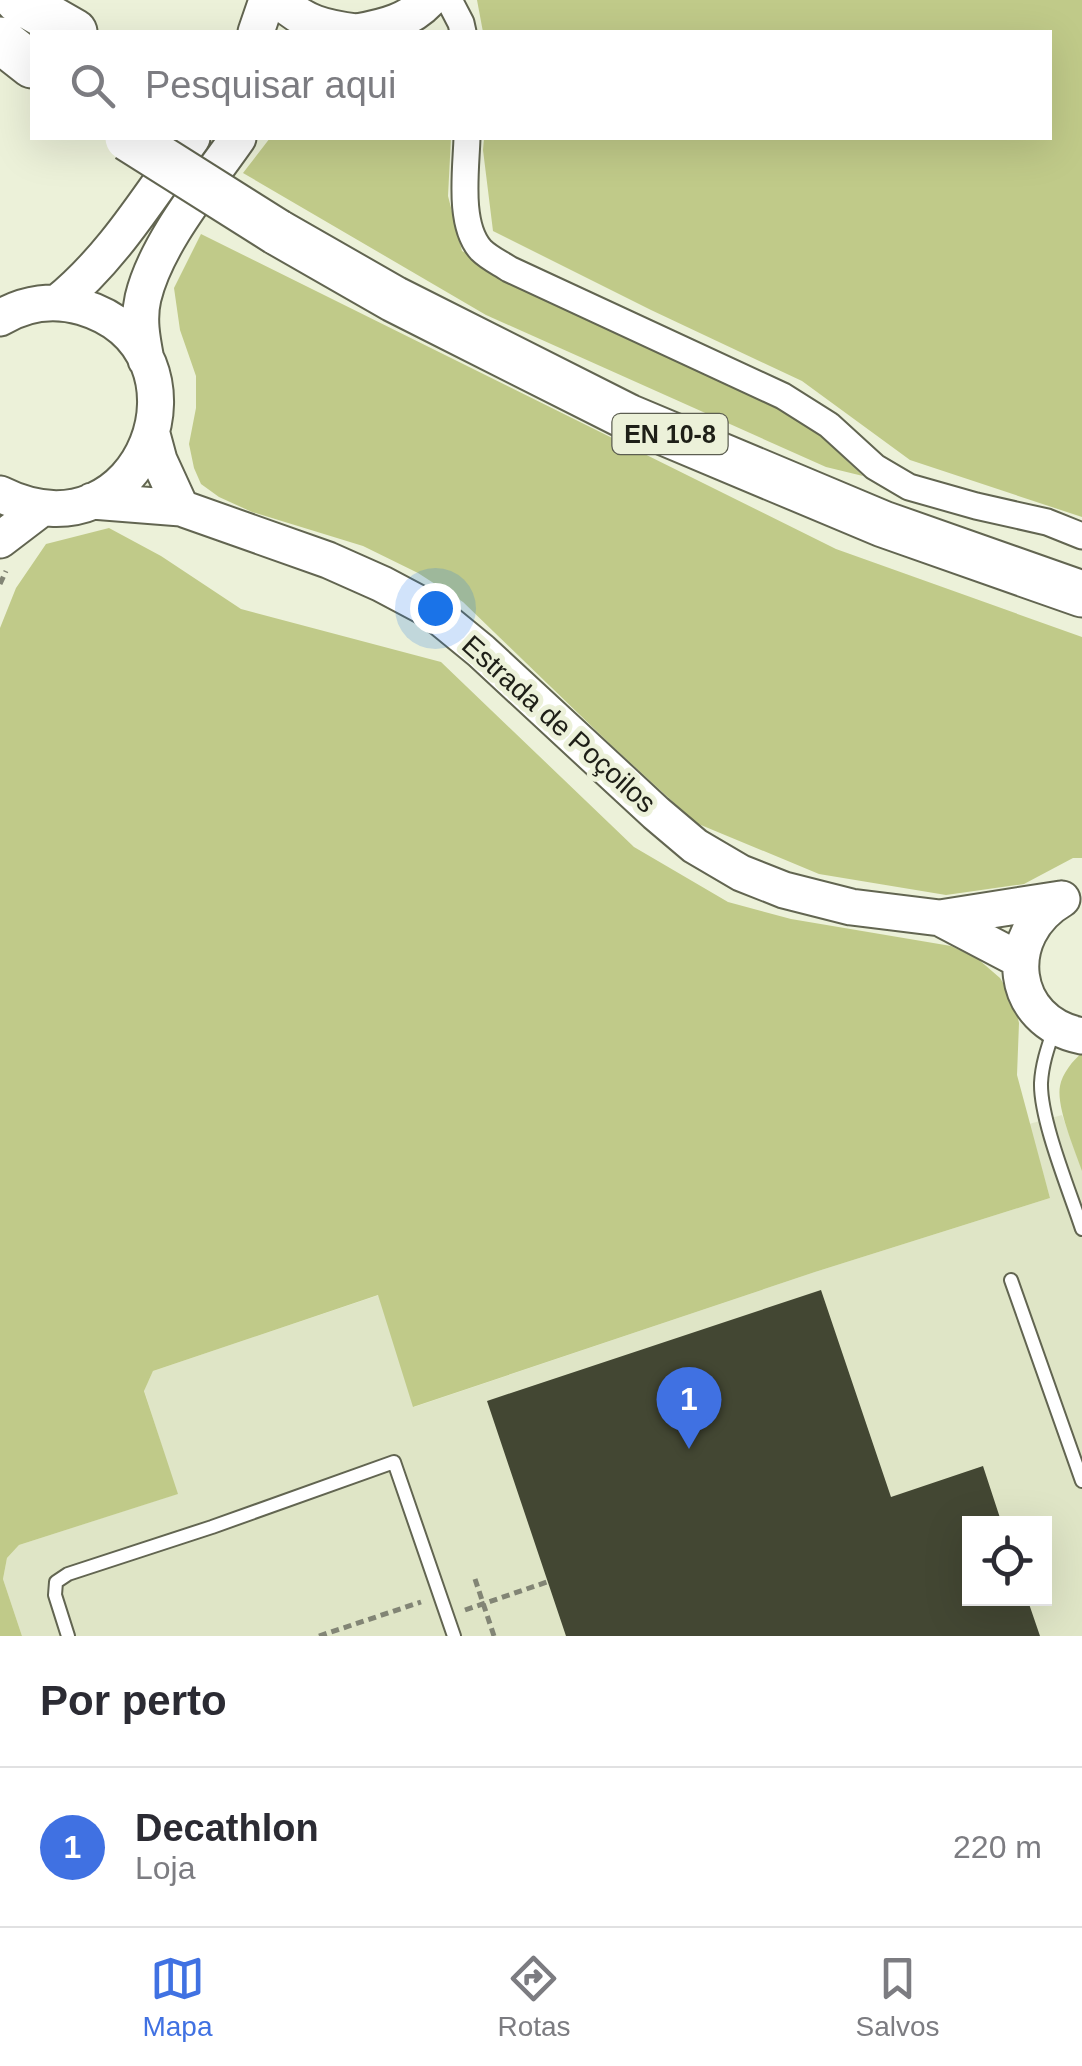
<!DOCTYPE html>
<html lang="pt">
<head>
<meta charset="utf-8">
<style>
	body { margin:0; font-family:Arial,sans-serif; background:#f2f2f3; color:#2b2b33 }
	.controls { position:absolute; right:30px; bottom:30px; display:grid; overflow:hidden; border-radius:0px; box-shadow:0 10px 40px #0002 }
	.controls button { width:90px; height:90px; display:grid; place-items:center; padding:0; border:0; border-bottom:2px solid #e1e1e2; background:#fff; color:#2b2b33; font:50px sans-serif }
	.you { position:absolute; left:435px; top:608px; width:35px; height:35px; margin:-25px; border:8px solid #fff; border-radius:50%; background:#1a73e8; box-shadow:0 0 0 15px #1a73e833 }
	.badge { display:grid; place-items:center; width:65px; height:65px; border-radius:50%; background:#4071e2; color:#fff; font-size:32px; font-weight:700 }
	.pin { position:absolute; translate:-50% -82px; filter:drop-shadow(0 2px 5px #0008) }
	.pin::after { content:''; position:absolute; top:52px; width:35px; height:30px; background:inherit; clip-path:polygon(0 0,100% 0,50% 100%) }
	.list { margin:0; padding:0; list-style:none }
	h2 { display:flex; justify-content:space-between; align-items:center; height:130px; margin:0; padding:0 40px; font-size:42px }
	h2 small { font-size:32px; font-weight:400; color:#7c7c81 }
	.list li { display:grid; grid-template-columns:65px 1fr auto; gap:30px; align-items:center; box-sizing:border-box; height:160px; padding:0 40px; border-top:2px solid #e1e1e2 }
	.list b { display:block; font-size:38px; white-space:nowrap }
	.list p { margin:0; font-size:32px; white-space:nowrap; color:#7c7c81 }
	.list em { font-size:32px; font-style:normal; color:#7c7c81 }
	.icon { flex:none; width:55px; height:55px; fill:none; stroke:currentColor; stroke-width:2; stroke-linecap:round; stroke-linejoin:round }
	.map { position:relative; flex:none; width:1082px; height:1636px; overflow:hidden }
	.search { position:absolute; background:#fff; box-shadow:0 10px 40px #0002; left:30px; right:30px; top:30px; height:110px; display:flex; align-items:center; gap:25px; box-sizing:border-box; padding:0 35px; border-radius:0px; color:#7c7c81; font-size:38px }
	.sheet { height:290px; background:#fff }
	nav { display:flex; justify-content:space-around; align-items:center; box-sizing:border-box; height:140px; border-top:2px solid #e1e1e2; background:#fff; font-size:28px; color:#7c7c81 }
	nav a { display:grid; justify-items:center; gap:5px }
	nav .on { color:#4071e2 }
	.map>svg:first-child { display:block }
</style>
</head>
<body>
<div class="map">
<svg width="1082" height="1636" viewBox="0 0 1082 1636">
	<rect width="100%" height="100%" fill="#ecf1d9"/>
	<path fill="#dfe5c6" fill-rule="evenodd" d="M1062 1115 1082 1170V1636H22L3 1579 7 1558 19 1545 177 1494 144 1390 153 1371 379 1295 414 1407 815 1272 1050 1198 1029 1124ZM970 1524H1044V1598H970Z"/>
	<path fill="#c0ca89" d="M477 0H1082V517L910 460 802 381 651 310 493 231 483 150 484 138H1050V32H483Z
		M270 138H451L448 196 462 251 808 424 863 476 826 467 486 315 243 173Z
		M201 234 836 549 1082 637V858H1073L1024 884 946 895 819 874 696 823 610 744 463 602 418 573 363 546 252 512 219 497 201 484 194 468 189 444 196 408V376L180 330 174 288Z
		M109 528 161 556 241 609 441 662 634 847 728 902 791 919 951 946 978 959 1000 978 1014 1001 1019 1023 1017 1075 1050 1198 815 1272 413 1407 378 1295 153 1371 144 1391 178 1494 19 1545 7 1558 3 1579 22 1636H0V628L16 588 46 544Z
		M1082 1053V1171C1075 1150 1056 1107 1060 1086 1062 1074 1073 1060 1082 1053Z"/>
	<path fill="#434733" d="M821 1290 891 1497 983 1466 1002 1524H970V1598H1027L1040 1636H566L487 1401Z"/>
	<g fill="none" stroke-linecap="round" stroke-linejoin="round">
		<defs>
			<path id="lane" d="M1054 1029C1048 1047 1042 1064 1041 1083 1040 1120 1070 1192 1082 1229
				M1011 1280 1082 1481
				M68 1636 55 1595 56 1582 68 1574 212 1527 394 1462 454 1636"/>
			<path id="street" d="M449 0 461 23 463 32
				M467 138C466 170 458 225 481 250 489 258 500 263 509 269L783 396 829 425 875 467 909 487 976 506 1047 522 1082 536"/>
			<path id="secondary" d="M279 0C304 23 324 28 357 32
				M256 32 267 0
				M357 32C385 27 409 21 429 0
				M57 303C113 258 150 195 192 138
				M0 318C25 303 54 299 82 307 222 349 144 566 0 494
				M146 360C142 339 138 319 143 298 156 243 206 184 238 138
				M152 434 159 460 181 508
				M92 501 181 508 328 560 382 584 431 610 481 651 656 813 695 846 741 873 784 890 851 907 940 918 1061 899
				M0 540 42 508
				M1062 899C1000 935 1009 1022 1082 1036
				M940 918 1020 960"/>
			<path id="highway" d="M18 0 74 32
				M0 40 32 65
				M277 232 394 299 628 417 883 524 1082 594"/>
		</defs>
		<use href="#lane" stroke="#626551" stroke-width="16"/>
		<use href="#street" stroke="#626551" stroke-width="29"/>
		<use href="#secondary" stroke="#626551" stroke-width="39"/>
		<use href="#highway" stroke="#626551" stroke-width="49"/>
		<path stroke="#828575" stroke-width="5" stroke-dasharray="8 5" stroke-linecap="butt" d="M0 584 6 571
			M475 1579 494 1636
			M465 1610 547 1582
			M319 1636 421 1602"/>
		<use href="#lane" stroke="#fff" stroke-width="12"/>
		<use href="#street" stroke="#fff" stroke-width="25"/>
		<use href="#secondary" stroke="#fff" stroke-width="35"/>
		<use href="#highway" stroke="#fff" stroke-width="45"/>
		<defs>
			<path id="highway-bridge" d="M128 138 277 232"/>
		</defs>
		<use href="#highway-bridge" stroke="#626551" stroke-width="49" stroke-linecap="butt"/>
		<use href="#highway-bridge" stroke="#fff" stroke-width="45"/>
	</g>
	<g text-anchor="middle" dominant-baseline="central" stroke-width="10" stroke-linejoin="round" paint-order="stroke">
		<rect fill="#ecf1d9" stroke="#5c5e51" stroke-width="2.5" x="612.5" y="414" width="115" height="40" rx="8"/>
		<g font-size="25" font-weight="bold" fill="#1e1f17">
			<text x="670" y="434">EN 10-8</text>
		</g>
		<g font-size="28" fill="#1e1f17" stroke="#ecf1d9">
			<text transform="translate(559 724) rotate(42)">Estrada de Poçoilos</text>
		</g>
	</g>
</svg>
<div class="controls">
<button><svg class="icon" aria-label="locate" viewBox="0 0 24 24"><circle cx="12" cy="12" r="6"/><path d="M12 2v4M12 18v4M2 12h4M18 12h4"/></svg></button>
</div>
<div class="you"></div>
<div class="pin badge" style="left:689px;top:1449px">1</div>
<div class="search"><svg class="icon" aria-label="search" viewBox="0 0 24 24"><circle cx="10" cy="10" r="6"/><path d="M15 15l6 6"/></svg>Pesquisar aqui</div>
</div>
<section class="sheet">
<h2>Por perto<small></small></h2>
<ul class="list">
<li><span class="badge">1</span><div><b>Decathlon</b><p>Loja</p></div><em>220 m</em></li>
</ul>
</section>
<nav>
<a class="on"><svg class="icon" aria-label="map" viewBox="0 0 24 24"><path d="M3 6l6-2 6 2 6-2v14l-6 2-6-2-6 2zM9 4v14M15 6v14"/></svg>Mapa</a>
<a><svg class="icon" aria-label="directions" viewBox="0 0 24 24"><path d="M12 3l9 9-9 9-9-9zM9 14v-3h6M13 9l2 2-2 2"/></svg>Rotas</a>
<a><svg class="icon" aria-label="saved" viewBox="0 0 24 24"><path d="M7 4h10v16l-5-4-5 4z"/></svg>Salvos</a>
</nav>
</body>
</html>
